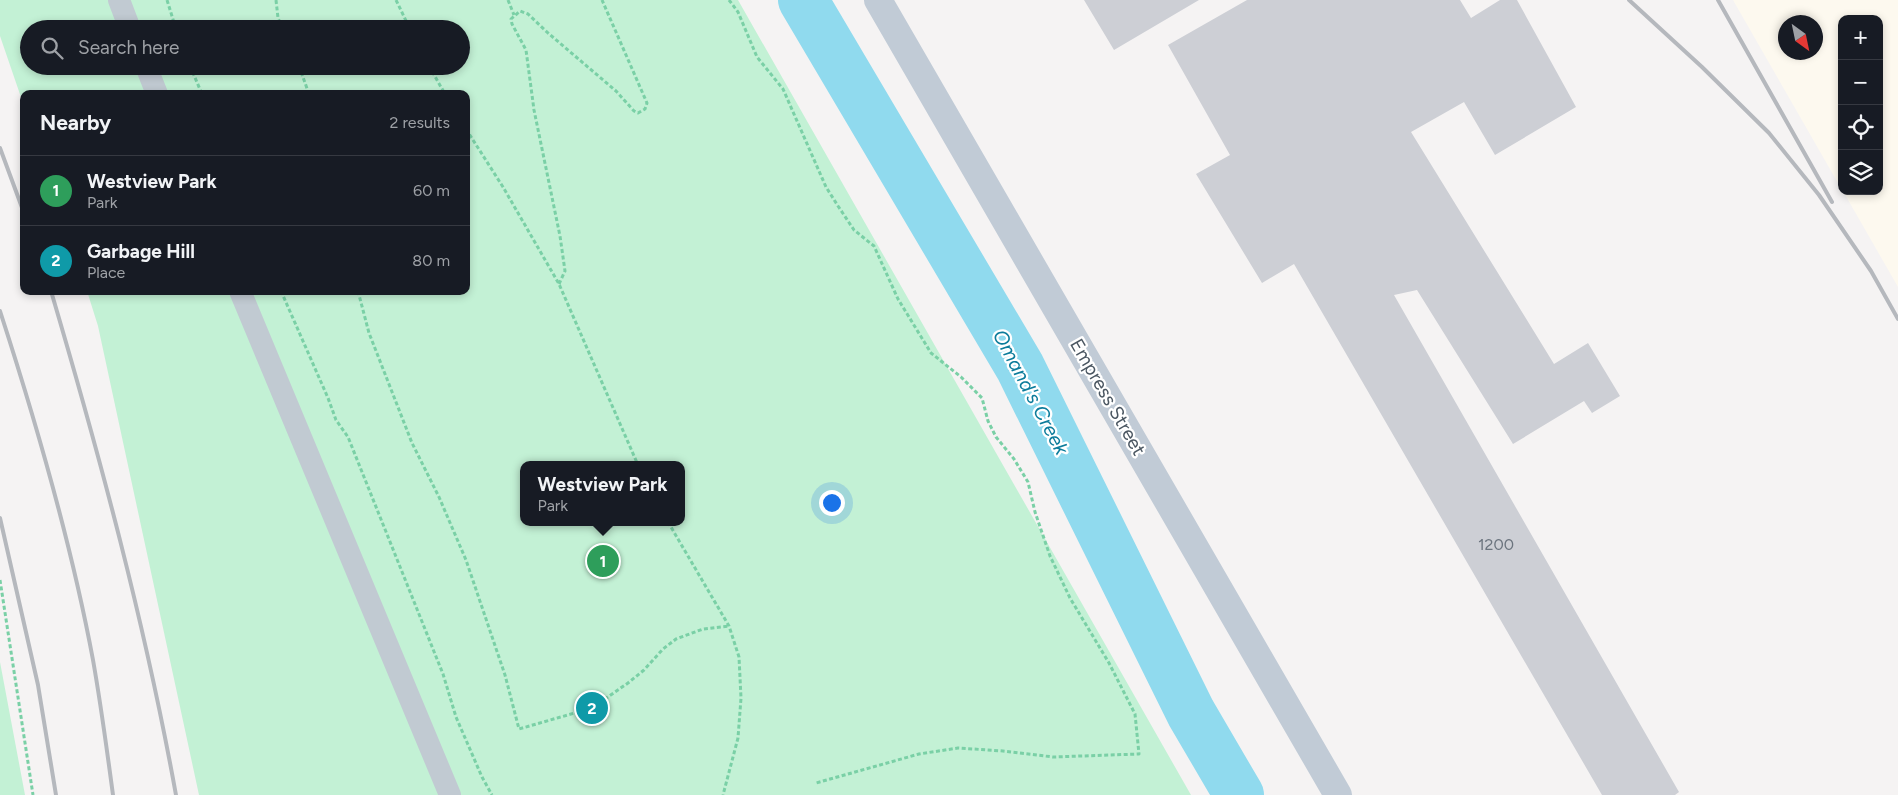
<!DOCTYPE html>
<html lang="en">
<head>
<meta charset="utf-8">
<style>
	body { margin:0; font-family:Figtree,sans-serif; background:#20242c; color:#f1f3f6 }
	.controls { position:absolute; right:15px; top:15px; display:grid; overflow:hidden; border-radius:10px; box-shadow:0 2px 8px #0003 }
	.controls button { width:45px; height:45px; display:grid; place-items:center; padding:0; border:0; border-bottom:1px solid #363941; background:#171b24; color:#f1f3f6; font:25px sans-serif }
	.compass { position:absolute; left:1778px; top:15px; width:45px; height:45px; border-radius:50%; background:#171b24; box-shadow:0 2px 8px #0003; rotate:147deg }
	.you { position:absolute; left:831px; top:502px; width:18px; height:18px; margin:-12px; border:4px solid #fff; border-radius:50%; background:#1a73e8; box-shadow:0 0 0 8px #1a73e833 }
	.badge { display:grid; place-items:center; width:32px; height:32px; border-radius:50%; background:#1a73e8; color:#fff; font-size:16px; font-weight:700 }
	.pin { position:absolute; translate:-50% -50%; border:2px solid #fff; box-shadow:0 1px 5px #0006 }
	.popup { position:absolute; left:520px; top:461px; width:165px; height:65px; box-sizing:border-box; display:grid; place-content:center; border-radius:10px; background:#171b24; filter:drop-shadow(0 1px 4px #0005); font-size:16px; white-space:nowrap; color:#9ea1a6 }
	.popup b { font-size:19px; color:#f1f3f6 }
	.popup::after { content:''; position:absolute; left:50%; top:100%; margin-left:-10px; border:10px solid transparent; border-top-color:#171b24 }
	.list { margin:0; padding:0; list-style:none }
	h2 { display:flex; justify-content:space-between; align-items:center; height:65px; margin:0; padding:0 20px; font-size:21px }
	h2 small { font-size:16px; font-weight:400; color:#9ea1a6 }
	.list li { display:grid; grid-template-columns:32px 1fr auto; gap:15px; align-items:center; box-sizing:border-box; height:70px; padding:0 20px; border-top:1px solid #363941 }
	.list b { display:block; font-size:19px; white-space:nowrap }
	.list p { margin:0; font-size:16px; white-space:nowrap; color:#9ea1a6 }
	.list em { font-size:16px; font-style:normal; color:#9ea1a6 }
	.icon { flex:none; width:28px; height:28px; fill:none; stroke:currentColor; stroke-width:2; stroke-linecap:round; stroke-linejoin:round }
	.map { position:relative; flex:none; width:1898px; height:795px; overflow:hidden }
	.search { position:absolute; background:#171b24; box-shadow:0 2px 8px #0003; left:20px; top:20px; width:450px; height:55px; display:flex; align-items:center; gap:12px; box-sizing:border-box; padding:0 18px; border-radius:28px; color:#9ea1a6; font-size:19px }
	.panel { position:absolute; background:#171b24; box-shadow:0 2px 8px #0003; left:20px; top:90px; width:450px; height:205px; border-radius:10px }
	.map>svg:first-child { display:block }
</style>
</head>
<body>
<div class="map">
<svg width="1898" height="795" viewBox="0 0 1898 795">
	<rect width="100%" height="100%" fill="#f5f3f3"/>
	<path fill="#fdf9ef" fill-rule="evenodd" d="M1733 0H1898V287L1843 191H1879V19H1842V190ZM1786 22H1816V52H1786Z"/>
	<path fill="#c3f1d5" fill-rule="evenodd" d="M0 0H738L1191 795H199L98 326 87 291H466V94H24V106L0 36ZM29 29H461V66H29ZM524 465H682V522H524Z
		M0 662 25 795H0Z"/>
	<g fill="none" stroke-linecap="round" stroke-linejoin="round">
		<path stroke="#90daee" stroke-width="50" d="M803 0 1020 367 1191 713 1239 795"/>
	</g>
	<path fill="#cdcfd5" d="M1084 0H1199L1114 50Z
		M1247 0H1460L1471 18 1500 0H1517L1576 107 1495 155 1464 102 1411 132 1554 364 1588 343 1620 396 1592 413 1584 401 1513 444 1417 290 1394 295 1679 792 1675 795H1602L1294 264 1262 283 1196 174 1230 155 1168 45Z"/>
	<g fill="none" stroke-linecap="round" stroke-linejoin="round">
		<path stroke="#7ad0a6" stroke-width="3" stroke-dasharray="4 2.5" stroke-linecap="butt" d="M167 0 176 29
			M276 0 278 18 283 29
			M396 0 410 29
			M508 0 514 15
			M729 0 738 12 757 57 783 89 826 187 838 206 854 230 874 246 898 299 931 353 961 377 982 398 988 421 996 437 1014 459 1028 482 1035 512 1050 556 1070 598 1109 663 1135 714 1139 754 1053 757 1003 751 958 748 919 754 816 783
			M190 66 202 94
			M299 66 309 94
			M429 66 445 94
			M466 129 503 187 559 284 638 465
			M559 284 565 271 560 236 534 110 526 50 512 24 511 19 520 11 528 14 548 33 616 91 634 111 638 113 645 109 647 103 602 0
			M281 291 328 398 336 420 348 437 443 674 456 717 482 777 492 795
			M358 291 369 333 412 443 439 497 466 560 505 675 519 729 592 708 628 683 644 670 663 649 676 639 703 629 729 626
			M668 522 729 626 739 657 741 698 738 738 723 795
			M0 580 33 795"/>
		<path stroke="#c1cad2" stroke-width="22" d="M119 0 130 29
			M146 66 157 94
			M240 291 450 795"/>
		<path stroke="#c1cbd6" stroke-width="28" d="M878 0 1338 795"/>
		<path stroke="#b5b8bd" stroke-width="4" d="M1629 0 1702 67 1769 133 1819 195 1871 271 1898 319
			M1718 0 1832 202
			M0 148 24 213
			M51 291C100 457 145 624 176 795
			M0 311C37 425 71 542 93 660 101 705 107 750 113 795
			M0 518 38 685 56 795"/>
	</g>
	<g text-anchor="middle" dominant-baseline="central" stroke-width="4.5" stroke-linejoin="round" paint-order="stroke">
		<g font-size="16" fill="#6b747e">
			<text x="1496" y="544">1200</text>
		</g>
		<g font-size="19" fill="#4a5661" stroke="#fff">
			<text transform="translate(1108 397) rotate(60)">Empress Street</text>
		</g>
		<g font-size="20" font-style="italic" fill="#0c7c9b" stroke="#fff">
			<text transform="translate(1031 392) rotate(62)">Omand's Creek</text>
		</g>
	</g>
</svg>
<div class="controls">
<button>+</button>
<button>−</button>
<button><svg class="icon" aria-label="locate" viewBox="0 0 24 24"><circle cx="12" cy="12" r="6"/><path d="M12 2v4M12 18v4M2 12h4M18 12h4"/></svg></button>
<button><svg class="icon" aria-label="layers" viewBox="0 0 24 24"><path d="M12 4l9 5-9 5-9-5zM3 14l9 5 9-5"/></svg></button>
</div>
<svg class="compass" viewBox="-18 -18 36 36"><path d="M0-13l5 13h-10z" fill="#e53935"/><path d="M0 13l5-13h-10z" fill="#9ea1a6"/></svg>
<div class="you"></div>
<div class="pin badge" style="left:603px;top:561px;background:#2e9e5b">1</div>
<div class="popup"><b>Westview Park</b>Park</div>
<div class="pin badge" style="left:592px;top:708px;background:#0f9aa8">2</div>
<div class="search"><svg class="icon" aria-label="search" viewBox="0 0 24 24"><circle cx="10" cy="10" r="6"/><path d="M15 15l6 6"/></svg>Search here</div>
<section class="panel">
<h2>Nearby<small>2 results</small></h2>
<ul class="list">
<li><span class="badge" style="background:#2e9e5b">1</span><div><b>Westview Park</b><p>Park</p></div><em>60 m</em></li>
<li><span class="badge" style="background:#0f9aa8">2</span><div><b>Garbage Hill</b><p>Place</p></div><em>80 m</em></li>
</ul>
</section>
</div>
</body>
</html>
